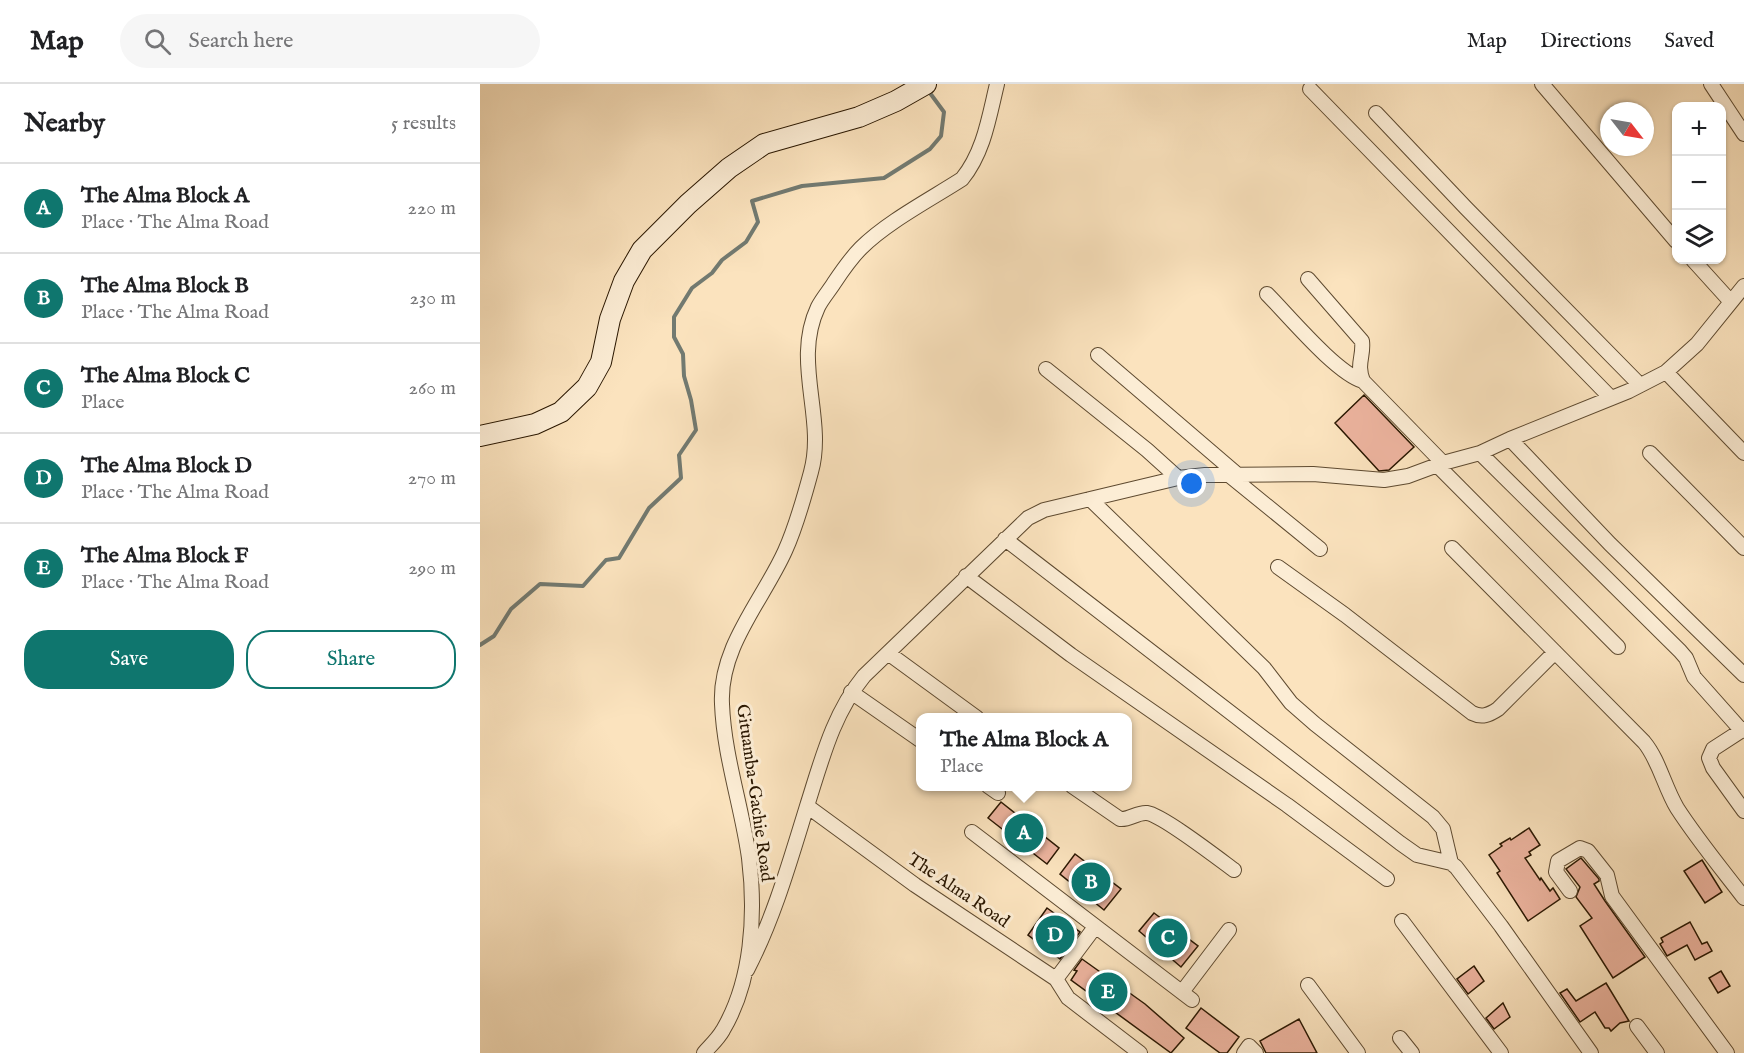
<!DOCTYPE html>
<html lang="en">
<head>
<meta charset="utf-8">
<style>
	body { margin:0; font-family:"IM FELL English",serif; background:#f6f6f6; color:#202124 }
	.controls { position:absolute; right:18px; top:18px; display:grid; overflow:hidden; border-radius:12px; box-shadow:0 2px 4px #0004 }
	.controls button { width:54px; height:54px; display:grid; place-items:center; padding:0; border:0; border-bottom:2px solid #e0e0e0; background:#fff; color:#202124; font:30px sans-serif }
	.compass { position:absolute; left:1120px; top:18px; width:54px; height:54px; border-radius:50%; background:#fff; box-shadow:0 2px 4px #0004; rotate:121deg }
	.you { position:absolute; left:712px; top:400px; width:21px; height:21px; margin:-15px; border:4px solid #fff; border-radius:50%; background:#1a73e8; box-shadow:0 0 0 9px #1a73e833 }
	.badge { display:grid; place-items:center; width:39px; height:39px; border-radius:50%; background:#0f766e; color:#fff; font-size:20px; font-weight:700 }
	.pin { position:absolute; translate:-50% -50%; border:3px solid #fff; box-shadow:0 2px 6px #0006 }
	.popup { position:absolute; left:436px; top:629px; width:216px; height:78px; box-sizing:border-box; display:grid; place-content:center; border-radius:12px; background:#fff; filter:drop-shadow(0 2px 4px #0005); font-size:20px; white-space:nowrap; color:#757577 }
	.popup b { font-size:22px; color:#202124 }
	.popup::after { content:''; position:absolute; left:50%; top:100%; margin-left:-12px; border:12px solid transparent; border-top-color:#fff }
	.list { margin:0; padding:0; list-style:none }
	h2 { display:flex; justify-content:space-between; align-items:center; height:78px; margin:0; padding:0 24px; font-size:26px }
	h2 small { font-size:20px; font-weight:400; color:#757577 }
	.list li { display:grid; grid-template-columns:39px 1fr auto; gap:18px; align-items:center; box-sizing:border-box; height:90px; padding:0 24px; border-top:2px solid #e0e0e0 }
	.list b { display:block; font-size:22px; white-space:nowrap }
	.list p { margin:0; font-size:20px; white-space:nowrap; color:#757577 }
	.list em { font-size:20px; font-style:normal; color:#757577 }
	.actions { display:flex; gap:12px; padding:18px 24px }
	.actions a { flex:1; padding:14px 0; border:2px solid #0f766e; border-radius:24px; text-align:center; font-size:21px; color:#0f766e }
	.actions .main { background:#0f766e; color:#fff }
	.icon { flex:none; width:33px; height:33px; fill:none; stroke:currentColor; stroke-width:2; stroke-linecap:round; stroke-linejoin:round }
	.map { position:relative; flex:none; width:1264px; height:969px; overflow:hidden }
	header { display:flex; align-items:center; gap:36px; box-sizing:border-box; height:84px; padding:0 30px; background:#fff; border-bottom:2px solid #e0e0e0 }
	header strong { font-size:28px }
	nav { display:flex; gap:33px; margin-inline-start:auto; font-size:21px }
	.search { width:420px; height:54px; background:#f6f6f6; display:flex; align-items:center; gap:15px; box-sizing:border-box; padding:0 21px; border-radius:33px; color:#757577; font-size:22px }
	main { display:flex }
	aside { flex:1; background:#fff }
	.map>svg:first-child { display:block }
</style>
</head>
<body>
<header>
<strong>Map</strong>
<div class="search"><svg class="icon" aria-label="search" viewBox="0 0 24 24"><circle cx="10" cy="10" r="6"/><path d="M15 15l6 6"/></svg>Search here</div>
<nav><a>Map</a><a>Directions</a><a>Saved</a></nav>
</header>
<main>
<aside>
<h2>Nearby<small>5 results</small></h2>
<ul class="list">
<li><span class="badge">A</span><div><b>The Alma Block A</b><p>Place · The Alma Road</p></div><em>220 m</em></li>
<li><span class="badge">B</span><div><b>The Alma Block B</b><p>Place · The Alma Road</p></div><em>230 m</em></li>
<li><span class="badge">C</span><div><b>The Alma Block C</b><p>Place</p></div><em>260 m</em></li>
<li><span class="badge">D</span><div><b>The Alma Block D</b><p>Place · The Alma Road</p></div><em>270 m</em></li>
<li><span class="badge">E</span><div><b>The Alma Block F</b><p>Place · The Alma Road</p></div><em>290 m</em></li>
</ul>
<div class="actions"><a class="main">Save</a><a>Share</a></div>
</aside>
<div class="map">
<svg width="1264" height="969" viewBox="0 0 1264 969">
	<rect width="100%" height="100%" fill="#fbe3be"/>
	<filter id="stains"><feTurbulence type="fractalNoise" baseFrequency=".00333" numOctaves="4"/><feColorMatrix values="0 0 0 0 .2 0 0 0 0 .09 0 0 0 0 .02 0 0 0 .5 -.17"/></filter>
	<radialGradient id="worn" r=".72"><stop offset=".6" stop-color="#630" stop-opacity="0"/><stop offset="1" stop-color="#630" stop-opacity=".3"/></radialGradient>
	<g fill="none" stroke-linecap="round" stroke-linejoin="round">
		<path stroke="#727a71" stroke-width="4" d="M0 561 14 552 31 525 60 500 103 502 126 476 139 474 169 424 201 394 199 371 216 346 211 316 204 292 203 270 194 253V233L212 204 232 189 242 176 266 158 278 138 272 117 322 102 404 94 450 65 461 52 464 28 447 5"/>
	</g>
	<path fill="#ecb39e" stroke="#2a1701" stroke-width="1.5" d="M884 311 934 363 909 386 899 387 855 339Z
		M521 718 579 764 567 780 508 734Z
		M1049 744 1060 761 1049 768 1051 771 1045 774 1060 796 1061 794 1070 807 1073 804 1080 815 1048 837 1017 789 1020 787 1009 771 1022 762 1020 760 1030 754 1031 756Z
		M595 770 641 805 624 826 580 790Z
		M1101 774 1119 795V797L1114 800 1125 817 1165 873 1133 894 1100 842 1112 834 1096 813 1100 803 1086 785Z
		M1222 776 1242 808 1225 819 1204 787Z
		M567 824 600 848 580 875 548 851Z
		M674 829 718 862 701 883 659 847Z
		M1210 838 1222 860 1227 858 1232 867 1215 876 1207 861 1187 872 1180 860 1183 858 1181 854Z
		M602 875 665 920 704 954 691 969 591 896 597 887 594 886Z
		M994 882 1004 897 988 910 977 895Z
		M1241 887 1250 902 1238 909 1229 894Z
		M1126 899 1149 937 1140 939 1131 947 1129 944H1125L1115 928 1100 938 1080 909 1087 905 1096 917Z
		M1023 919 1030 933 1014 945 1006 934Z
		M721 924 759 953 747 969H740L706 944Z
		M819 935 837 969H786L780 957Z"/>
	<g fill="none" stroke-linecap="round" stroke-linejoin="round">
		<defs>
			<path id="minor" d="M1062 0 1196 157
				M1231 0 1264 50
				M830 5 1131 314
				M896 29 986 124 1160 301
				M1213 176 1251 218
				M828 195 882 257C884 273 876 279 883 297L963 379
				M787 210C809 232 856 289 883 297
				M618 271 758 391
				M566 285 667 366 698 394
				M1186 288 1264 369
				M1030 355 1130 460 1264 591
				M1000 369 1200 567 1206 574 1214 593 1262 647
				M1170 369 1264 464
				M957 381 1138 563
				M749 391 840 465
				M610 415 784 584 811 619 835 640 953 733 963 745 971 779
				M525 455 920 759 937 771 971 779 976 783 1021 842 1111 969
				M972 464 1164 658C1179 676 1184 702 1197 724 1217 755 1241 784 1264 814
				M798 483 865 531 992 629C1002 634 1009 631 1018 625L1075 568
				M486 492 591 571 807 721 907 795
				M408 569 497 634
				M371 608 440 656
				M1264 645 1233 665 1229 674 1233 684 1264 727
				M508 702 518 709
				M592 702 640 735C650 736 657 728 667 729 682 731 739 775 754 786
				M327 722 435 801 576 895 588 914 660 969
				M492 748 712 916
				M1090 807 1076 788 1078 777 1100 764 1108 767 1127 791 1132 812 1247 969
				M922 837 1021 969
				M267 886C294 834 310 777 327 722 342 675 353 630 384 592L548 434 564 426 698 394 725 391 833 390 904 396 928 392 963 379 1000 369 1030 355 1149 307 1186 288 1217 260 1264 202
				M576 895 615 843
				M828 901 878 969
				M702 908 749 846
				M1157 942 1177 969
				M920 954 932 969
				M224 969C230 962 238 955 243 946 272 897 276 831 269 774 262 723 244 672 242 620 239 563 283 516 305 467 316 443 324 414 331 388 346 334 312 278 338 223 342 215 349 207 354 199 362 187 371 174 381 164 407 138 451 115 482 95 504 68 509 33 517 0
				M764 969 769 962 776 969"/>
			<path id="secondary" d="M0 352 55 340 81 328 107 303 121 278 130 235 144 197 162 166 208 120 249 84 284 60 379 33 416 17 446 0"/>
		</defs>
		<use href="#minor" stroke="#5e4a30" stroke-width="16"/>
		<use href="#secondary" stroke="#2a1701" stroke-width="22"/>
		<use href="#minor" stroke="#fcedd5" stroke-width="14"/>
		<use href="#secondary" stroke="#fcedd5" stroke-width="20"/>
	</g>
	<g text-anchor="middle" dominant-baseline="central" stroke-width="6" stroke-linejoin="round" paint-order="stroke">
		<g font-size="18" fill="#2a1701" stroke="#fcedd5">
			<text transform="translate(274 709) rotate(82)">Gituamba-Gachie Road</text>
			<text transform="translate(478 807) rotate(34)">The Alma Road</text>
		</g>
	</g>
	<rect width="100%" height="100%" filter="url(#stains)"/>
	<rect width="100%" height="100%" fill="url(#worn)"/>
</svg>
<div class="controls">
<button>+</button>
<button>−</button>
<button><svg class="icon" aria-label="layers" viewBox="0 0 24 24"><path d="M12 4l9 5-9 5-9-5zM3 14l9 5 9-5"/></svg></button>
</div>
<svg class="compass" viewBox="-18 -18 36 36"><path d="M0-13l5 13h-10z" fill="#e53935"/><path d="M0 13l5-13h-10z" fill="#757577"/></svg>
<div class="you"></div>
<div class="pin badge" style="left:544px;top:749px">A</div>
<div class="popup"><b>The Alma Block A</b>Place</div>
<div class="pin badge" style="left:611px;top:798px">B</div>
<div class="pin badge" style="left:688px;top:854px">C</div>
<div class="pin badge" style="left:575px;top:851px">D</div>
<div class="pin badge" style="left:628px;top:908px">E</div>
</div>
</main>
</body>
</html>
